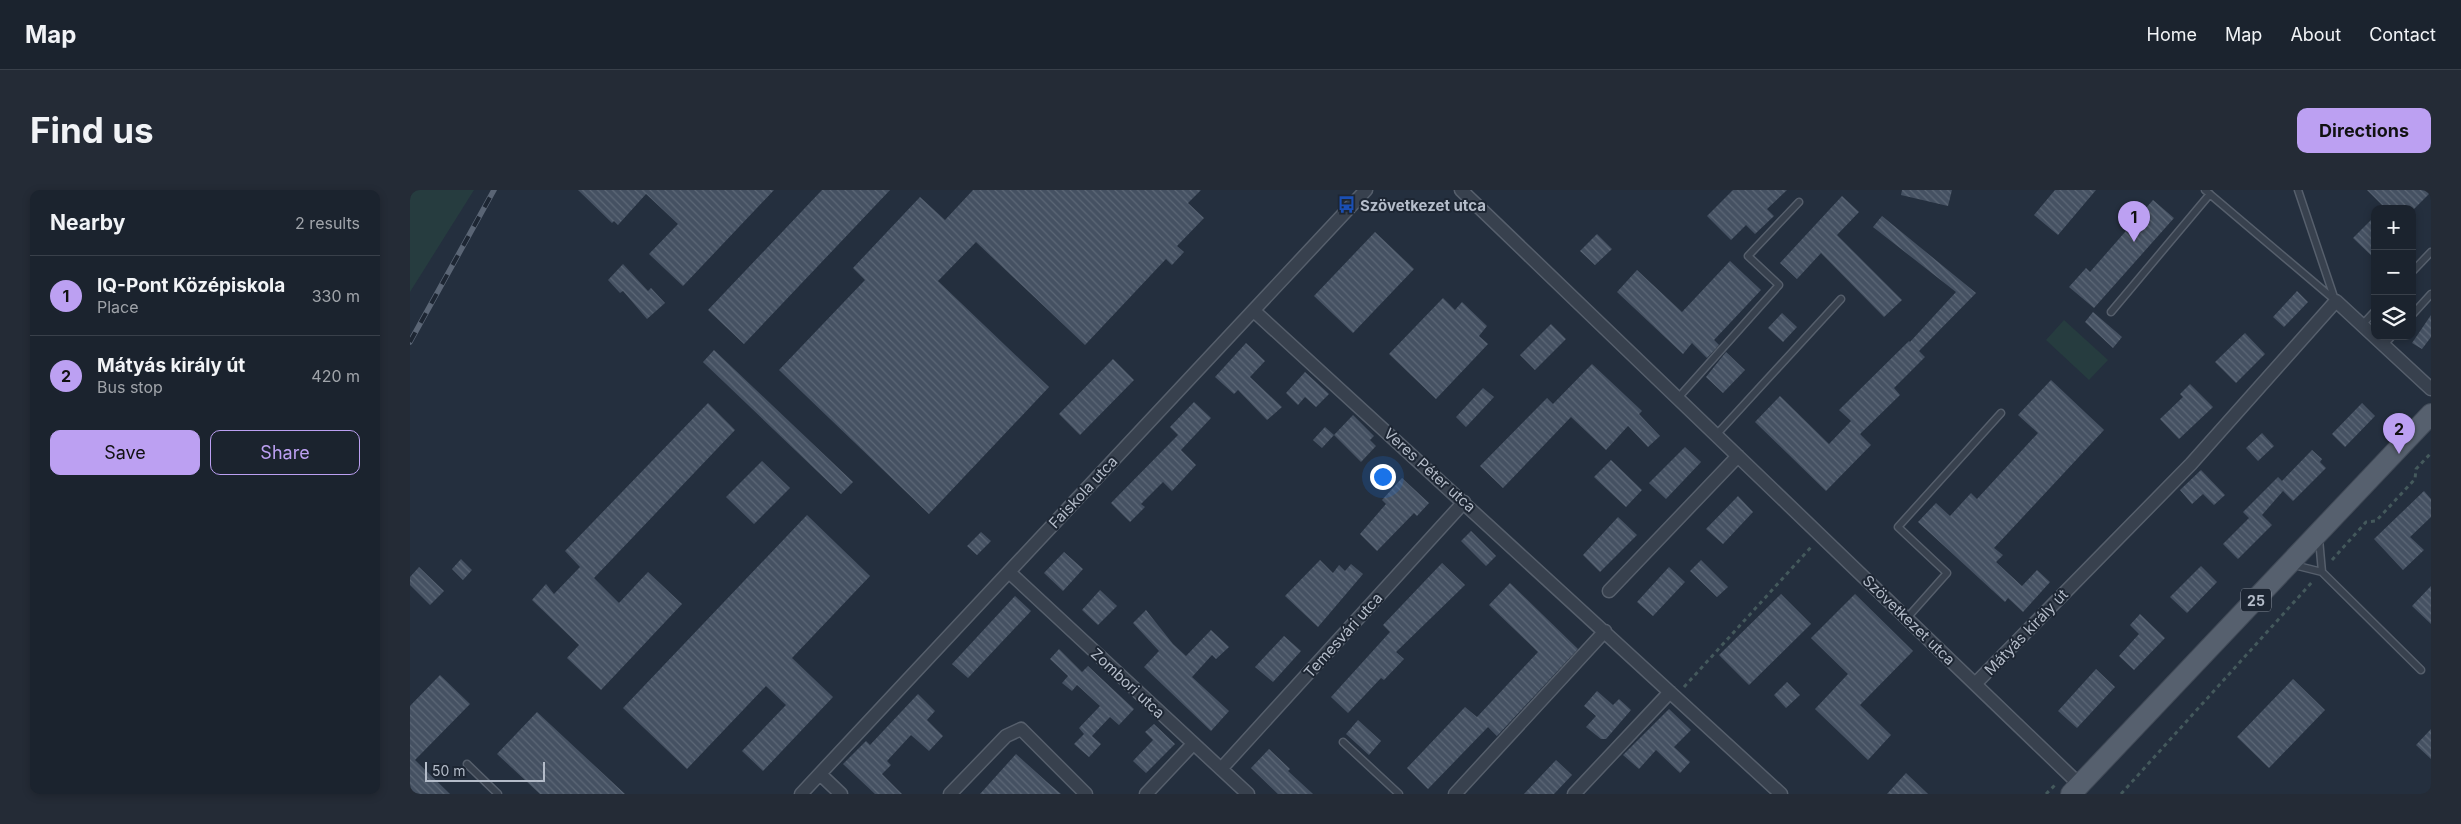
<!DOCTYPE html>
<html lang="en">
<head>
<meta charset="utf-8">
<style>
	body { margin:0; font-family:Inter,sans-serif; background:#242b36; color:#f1f3f6 }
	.controls { position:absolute; right:15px; top:15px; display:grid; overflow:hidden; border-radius:10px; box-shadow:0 2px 8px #0003 }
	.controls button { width:45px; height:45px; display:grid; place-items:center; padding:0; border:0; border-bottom:1px solid #39404a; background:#1b232e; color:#f1f3f6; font:25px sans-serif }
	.scale { position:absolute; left:15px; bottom:12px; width:120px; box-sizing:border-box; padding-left:5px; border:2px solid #b4bcc9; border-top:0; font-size:14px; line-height:18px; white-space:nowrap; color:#b4bcc9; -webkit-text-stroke:4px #1d2633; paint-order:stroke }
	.you { position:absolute; left:972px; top:286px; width:18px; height:18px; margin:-12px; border:4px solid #fff; border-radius:50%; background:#1a73e8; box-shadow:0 0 0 8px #1a73e833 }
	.badge { display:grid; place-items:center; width:32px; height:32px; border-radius:50%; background:#bca0f2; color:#111; font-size:16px; font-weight:700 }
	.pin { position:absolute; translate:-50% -41px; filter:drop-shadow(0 1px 2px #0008) }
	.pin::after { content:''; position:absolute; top:26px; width:18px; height:15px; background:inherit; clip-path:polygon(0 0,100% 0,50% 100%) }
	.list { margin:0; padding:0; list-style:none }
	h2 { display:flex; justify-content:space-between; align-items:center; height:65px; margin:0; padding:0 20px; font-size:21px }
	h2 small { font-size:16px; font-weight:400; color:#a0a4aa }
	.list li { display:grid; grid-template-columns:32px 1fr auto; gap:15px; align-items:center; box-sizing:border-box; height:80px; padding:0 20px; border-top:1px solid #39404a }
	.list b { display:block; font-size:19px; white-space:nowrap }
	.list p { margin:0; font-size:16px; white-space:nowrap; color:#a0a4aa }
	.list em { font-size:16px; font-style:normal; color:#a0a4aa }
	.actions { display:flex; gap:10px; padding:15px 20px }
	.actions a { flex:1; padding:11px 0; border:1px solid #bca0f2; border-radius:10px; text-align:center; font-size:18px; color:#bca0f2 }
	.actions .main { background:#bca0f2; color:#111 }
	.icon { flex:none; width:28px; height:28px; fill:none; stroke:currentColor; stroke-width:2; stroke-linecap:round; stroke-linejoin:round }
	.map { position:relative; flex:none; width:2021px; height:604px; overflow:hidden; border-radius:10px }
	header { display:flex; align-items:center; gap:30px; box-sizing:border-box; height:70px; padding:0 25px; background:#1b232e; border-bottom:1px solid #39404a }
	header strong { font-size:24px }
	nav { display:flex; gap:28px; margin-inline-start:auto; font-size:18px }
	.intro { display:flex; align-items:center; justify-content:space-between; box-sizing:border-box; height:120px; padding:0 30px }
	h1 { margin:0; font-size:35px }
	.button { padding:12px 22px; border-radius:10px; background:#bca0f2; color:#111; font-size:18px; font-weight:700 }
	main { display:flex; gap:30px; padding:0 30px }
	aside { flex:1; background:#1b232e; border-radius:10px; box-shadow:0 2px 8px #0003 }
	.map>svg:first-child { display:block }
</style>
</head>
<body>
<header>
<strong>Map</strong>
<nav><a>Home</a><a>Map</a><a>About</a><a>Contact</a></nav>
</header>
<div class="intro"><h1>Find us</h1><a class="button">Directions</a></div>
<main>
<aside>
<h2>Nearby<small>2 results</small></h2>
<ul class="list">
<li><span class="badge">1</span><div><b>IQ-Pont Középiskola</b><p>Place</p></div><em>330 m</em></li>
<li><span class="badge">2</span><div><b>Mátyás király út</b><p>Bus stop</p></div><em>420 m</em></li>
</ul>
<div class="actions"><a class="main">Save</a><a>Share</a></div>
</aside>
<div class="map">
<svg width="2021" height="604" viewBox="0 0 2021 604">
	<defs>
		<pattern id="building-back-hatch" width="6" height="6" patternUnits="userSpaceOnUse" patternTransform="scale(1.25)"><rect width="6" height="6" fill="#455162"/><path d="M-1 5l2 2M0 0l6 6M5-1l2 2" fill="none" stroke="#5d6877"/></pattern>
	</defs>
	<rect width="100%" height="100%" fill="#242f3e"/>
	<path fill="#263c3f" d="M0 0H64L0 102Z
		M1654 130 1698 170 1679 190 1636 150Z"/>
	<path fill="url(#building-back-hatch)" d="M168 0H364L273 96 239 64 268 34 236 4 208 35 204 31 202 33Z
		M412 0H480L334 154 298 120Z
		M563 0H791L778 13 794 28 767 56 774 62 762 75 756 69 675 155 566 52 528 91 639 197 519 324 369 180 455 90 443 78 510 7 535 30Z
		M1323 0H1377L1357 19 1364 26 1345 44 1336 35 1321 50 1297 26Z
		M1492 0H1542L1538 16 1491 5Z
		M1645 0H1686L1648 45 1624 25Z
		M1957 0H2021V2L2004 19H1976Z
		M1432 6 1449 22 1427 45 1492 110 1474 127 1411 63 1387 89 1370 73Z
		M1743 10 1764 28 1684 118 1659 97 1676 78 1680 82Z
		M1472 26 1566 103 1509 161 1515 167 1484 198 1490 205 1450 244 1461 255 1416 301 1345 232 1370 206 1419 254 1441 231 1429 220 1499 151 1500 152 1546 102 1463 37Z
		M1965 26V69L1943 48Z
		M965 42 1004 79 943 143 904 106Z
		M1187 44 1202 59 1185 75 1170 61Z
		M1320 71 1351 100 1304 150 1309 155 1297 168 1282 153 1273 164 1207 102 1227 80 1272 122Z
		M213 74 238 101 241 98 255 113 237 129 213 101 210 103 198 90Z
		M1887 101 1898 112 1874 137 1863 127Z
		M1033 108 1045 120 1052 112 1077 136 1069 146 1078 154 1026 209 979 164Z
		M1683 122 1712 147 1703 158 1675 132Z
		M1372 123 1387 137 1373 152 1358 138Z
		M2021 125V147L2012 159 2002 153Z
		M1141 134 1156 149 1125 180 1110 165Z
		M1835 143 1855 164 1826 193 1805 172Z
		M836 153 855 171 840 187 872 217 857 230 828 200 824 204 805 187Z
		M304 160 443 292 431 304 293 172Z
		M1316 162 1335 180 1313 203 1296 187Z
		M703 169 724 190 670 245 649 224Z
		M1182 174 1232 221 1229 224 1250 246 1238 257 1218 236 1196 260 1161 227 1093 298 1070 276 1137 208 1143 214Z
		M895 182 919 204 906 217 895 207 888 215 876 203Z
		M1641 190 1694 240 1584 358 1593 365 1586 372 1612 396 1627 380 1640 392 1613 422 1598 408 1595 412 1508 332 1526 313 1540 326 1561 303 1567 309 1628 243 1608 225Z
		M1780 194 1803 217 1769 249 1750 229 1773 207 1770 204Z
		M1073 198 1084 207 1056 237 1046 227Z
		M784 212 801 228 771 260 786 275 762 301 753 292 731 314 735 317 720 332 701 313 768 245 760 237Z
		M298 213 325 240 184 388 209 413 238 382 272 414 191 500 157 468 169 455 122 410 136 394 144 404 170 377 155 361Z
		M1952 213 1965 226 1935 257 1922 244Z
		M943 225 964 246 960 250 966 256 951 272 924 245Z
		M915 237 924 245 912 258 903 250Z
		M1852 243 1864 256 1848 271 1836 258Z
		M1275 257 1291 272 1256 309 1239 293Z
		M1902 260 1912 269 1910 272 1916 278 1883 311 1873 301 1852 325 1862 335 1828 369 1813 354 1839 328 1833 322 1868 287 1872 291Z
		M1201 270 1232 300 1216 317 1184 287Z
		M352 271 380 298 344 334 316 307Z
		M1791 280 1815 305 1804 315 1793 304 1782 314 1770 300Z
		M992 288 1019 313 1007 326 1004 323 967 361 950 344 976 314 972 310Z
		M2014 301 2021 309V327L2000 347 2014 360 1993 380 1964 349Z
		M1328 306 1343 322 1313 354 1296 339Z
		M397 325 460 386 382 468 423 507 353 581 332 561 376 515 356 496 277 579 213 518Z
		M1208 327 1227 345 1190 382 1173 365Z
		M1061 341 1086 366 1076 376 1051 351Z
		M571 342 581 351 567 365 557 356Z
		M654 362 673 379 653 401 634 383Z
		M51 369 62 380 53 390 42 379Z
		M910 370 923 383 929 375 935 381 941 374 953 384 908 437 875 406Z
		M1291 370 1318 397 1307 407 1280 381Z
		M1032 373 1055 395 986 462 994 469 974 490 971 488 938 523 921 507 980 442 973 435Z
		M1791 376 1807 392 1777 423 1760 407Z
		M9 377 34 401 20 415 0 395V387Z
		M1259 377 1275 392 1243 426 1227 412Z
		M1100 393 1168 459 1087 546 1078 537 1018 599 997 578 1055 517 1067 527 1128 462 1079 415Z
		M2021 396V434L2002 416Z
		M690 400 707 416 688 435 672 420Z
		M1371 404 1401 434 1339 495 1309 465Z
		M1445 404 1503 461 1450 515 1481 545 1458 570 1405 519 1438 484 1401 448Z
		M605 406 621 421 558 488 542 474Z
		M736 420 763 454 776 466 801 440 819 457 806 469 802 465 782 487 819 521 801 541 734 477 749 461 723 433Z
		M1730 424 1755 448 1724 480 1709 466 1729 444 1720 435Z
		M874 446 891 461 863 492 845 477Z
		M649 459 672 482 678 476 724 519 709 535 700 527 682 546 691 554 679 567 664 554 674 544 669 538 690 516 667 495 662 501 652 493 658 486 640 469Z
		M1686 479 1705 497 1667 538 1648 521Z
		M30 485 60 514 5 570 40 604H0V516Z
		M1883 489 1915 520 1859 578 1827 547Z
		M1377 492 1390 505 1376 518 1364 505Z
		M1187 501 1203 515 1209 509 1221 520 1196 549H1191L1176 537 1186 526 1174 516Z
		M508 504 525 521 517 530 533 546 519 561 501 545 477 571 481 575 472 584 492 604H465L433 574 456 551 460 555Z
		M1259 519 1281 540 1264 557 1280 572 1270 583 1246 560 1229 579 1213 565Z
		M127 522 215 604H130L87 564Z
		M948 530 971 551 959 565 936 544Z
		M744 534 765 554 736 583 723 571 743 550 735 542Z
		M2021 539V569L2006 555Z
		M859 559 880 579 878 581 903 604H868L841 578Z
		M606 564 637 592 651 604H570Z
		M1146 570 1162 585 1144 604H1114Z
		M1496 583 1518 604H1477Z"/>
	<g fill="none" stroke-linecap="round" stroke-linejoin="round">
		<defs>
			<path id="service" d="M1795 0 1926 111
				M1888 0 1925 110
				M2002 82 2021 62
				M1701 122 1800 4
				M2002 125 2021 104
				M1952 135 1965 121
				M1974 155 1982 146
				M1268 208 1369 95 1338 66 1389 12
				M1307 244 1431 109
				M1909 349 1912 382 2011 480
				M1884 375 1912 382
				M1497 428 1537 383 1488 337 1591 223
				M933 552 989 604
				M57 574 88 604"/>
			<path id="minor" d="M1051 0 1670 595
				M844 121 1371 604
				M599 382 838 604
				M1199 401 1328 266
				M1565 494 1781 274 1926 111 2021 199
				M811 579 1054 312
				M410 584 431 604
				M391 604 956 0
				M540 604 596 546 611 539 676 604
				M736 604 783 554
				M1045 604 1195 441
				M1164 604 1260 502"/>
			<path id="primary" d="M1661 604 2021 224"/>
		</defs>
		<use href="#service" stroke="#565f6c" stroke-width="9"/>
		<use href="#minor" stroke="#565f6c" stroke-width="15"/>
		<use href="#primary" stroke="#414a57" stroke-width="22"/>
		<path stroke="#44595c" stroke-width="3" stroke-dasharray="4 4" stroke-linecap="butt" d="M1922 370 1956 332 1966 331 2005 289 2006 279 2021 263
			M1274 497 1403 355
			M1636 604 1645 595
			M1711 604 1903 391"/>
		<use href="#service" stroke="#38414e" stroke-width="6"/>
		<use href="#minor" stroke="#38414e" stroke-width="12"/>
		<use href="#primary" stroke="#56606e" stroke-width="20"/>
		<defs>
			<path id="rail" d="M0 152 84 0"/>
		</defs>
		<use href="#rail" stroke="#5a6575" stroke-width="5.5"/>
		<use href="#rail" stroke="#1d2633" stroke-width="4" stroke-dasharray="11" stroke-linecap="butt"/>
	</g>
	<defs>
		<symbol id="bus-bare" viewBox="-9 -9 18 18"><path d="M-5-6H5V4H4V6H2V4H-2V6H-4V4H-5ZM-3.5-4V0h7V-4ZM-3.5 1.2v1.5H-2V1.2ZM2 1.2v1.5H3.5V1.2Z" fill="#1a4fb4" stroke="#1d2633" stroke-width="2.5" paint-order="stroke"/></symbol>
	</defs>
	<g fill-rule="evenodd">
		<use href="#bus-bare" x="924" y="2" width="25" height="25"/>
	</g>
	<g text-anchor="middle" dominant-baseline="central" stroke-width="4" stroke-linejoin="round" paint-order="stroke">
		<rect fill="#1d2633" stroke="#878f9c" stroke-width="1" x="1831" y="398.5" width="30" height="23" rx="4"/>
		<g font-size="14" font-weight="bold" fill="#b4bcc9">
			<text x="1846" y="410">25</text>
		</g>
		<g font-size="15" font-weight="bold" fill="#b4bcc9" stroke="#1d2633" text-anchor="start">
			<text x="950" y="15">Szövetkezet utca</text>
		</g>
		<g font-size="15" fill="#b4bcc9" stroke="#1d2633">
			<text transform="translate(1020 280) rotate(42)">Veres Péter utca</text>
			<text transform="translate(673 302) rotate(-47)">Faiskola utca</text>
			<text transform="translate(1499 430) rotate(44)">Szövetkezet utca</text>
			<text transform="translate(1616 442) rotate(-46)">Mátyás király út</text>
			<text transform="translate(933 445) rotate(-48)">Temesvári utca</text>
			<text transform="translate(718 493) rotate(43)">Zombori utca</text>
		</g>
	</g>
</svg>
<div class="controls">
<button>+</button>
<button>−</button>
<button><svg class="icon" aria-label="layers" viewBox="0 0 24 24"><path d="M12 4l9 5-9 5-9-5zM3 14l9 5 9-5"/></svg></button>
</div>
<div class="scale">50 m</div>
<div class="you"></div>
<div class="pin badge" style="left:1724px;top:52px">1</div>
<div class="pin badge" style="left:1989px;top:264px">2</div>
</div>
</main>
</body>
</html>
